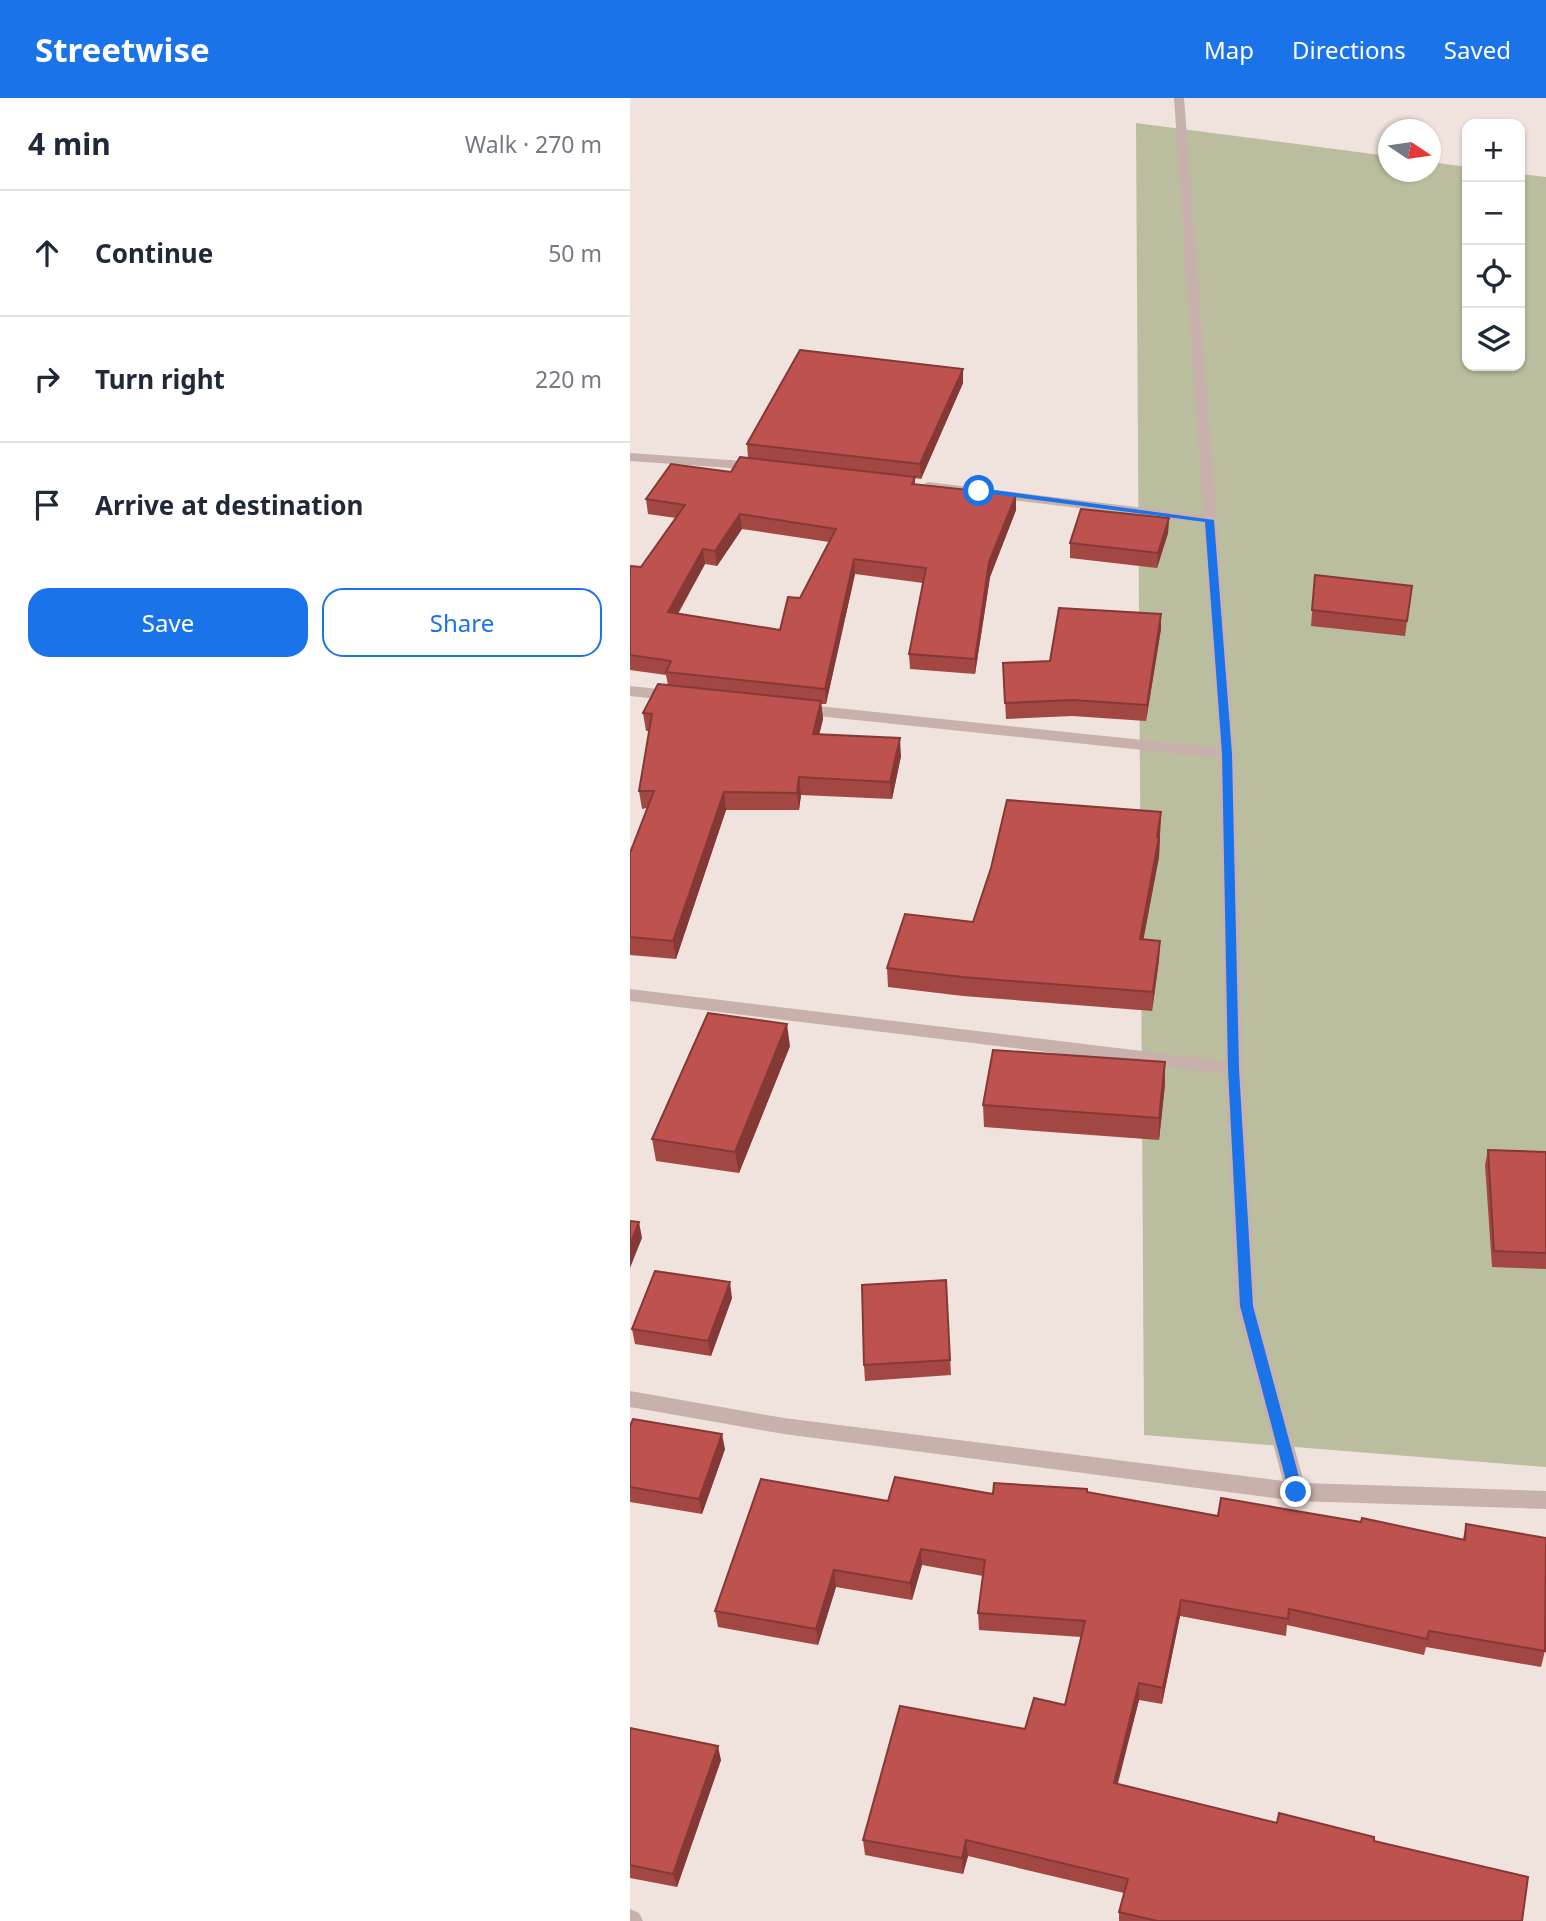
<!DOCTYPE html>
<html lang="en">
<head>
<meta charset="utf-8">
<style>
	body { margin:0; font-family:"Noto Sans",sans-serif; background:#f2f2f3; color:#1f2937 }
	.controls { position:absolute; right:21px; top:21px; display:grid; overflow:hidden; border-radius:14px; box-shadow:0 2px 5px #0004 }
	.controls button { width:63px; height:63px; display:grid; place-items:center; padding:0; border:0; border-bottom:2px solid #e0e1e3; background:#fff; color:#1f2937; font:35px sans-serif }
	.compass { position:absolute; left:748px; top:21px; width:63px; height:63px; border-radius:50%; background:#fff; box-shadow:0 2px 5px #0004; rotate:103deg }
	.stop { position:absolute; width:21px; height:21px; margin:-16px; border:5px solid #1a73e8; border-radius:50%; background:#fff }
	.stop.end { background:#1a73e8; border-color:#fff; box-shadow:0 2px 7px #0008 }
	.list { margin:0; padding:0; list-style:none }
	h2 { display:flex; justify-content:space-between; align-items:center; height:91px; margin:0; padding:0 28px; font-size:30px }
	h2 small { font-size:23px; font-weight:400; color:#747a83 }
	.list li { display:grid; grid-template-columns:46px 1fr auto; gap:21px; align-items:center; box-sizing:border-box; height:126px; padding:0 28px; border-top:2px solid #e0e1e3 }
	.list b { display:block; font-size:26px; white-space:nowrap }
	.list em { font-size:23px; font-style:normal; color:#747a83 }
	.actions { display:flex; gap:14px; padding:21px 28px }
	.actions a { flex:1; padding:16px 0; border:2px solid #1a73e8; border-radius:21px; text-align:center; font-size:24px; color:#1a73e8 }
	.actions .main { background:#1a73e8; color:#fff }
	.icon { flex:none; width:38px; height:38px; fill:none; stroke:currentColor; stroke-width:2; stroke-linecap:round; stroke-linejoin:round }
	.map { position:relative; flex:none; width:916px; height:1823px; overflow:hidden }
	header { display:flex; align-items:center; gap:42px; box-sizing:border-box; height:98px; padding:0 35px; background:#1a73e8; color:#fff }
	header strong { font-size:33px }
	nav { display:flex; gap:38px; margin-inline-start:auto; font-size:24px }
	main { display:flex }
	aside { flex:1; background:#fff }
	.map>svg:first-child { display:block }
</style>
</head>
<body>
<header>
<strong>Streetwise</strong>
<nav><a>Map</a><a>Directions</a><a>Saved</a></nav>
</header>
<main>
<aside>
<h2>4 min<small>Walk · 270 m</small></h2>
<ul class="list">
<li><svg class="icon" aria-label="ahead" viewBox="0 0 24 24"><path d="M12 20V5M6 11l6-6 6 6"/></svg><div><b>Continue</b></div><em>50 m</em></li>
<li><svg class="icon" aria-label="right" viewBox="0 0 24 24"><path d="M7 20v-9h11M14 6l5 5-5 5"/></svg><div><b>Turn right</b></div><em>220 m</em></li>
<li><svg class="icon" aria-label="arrive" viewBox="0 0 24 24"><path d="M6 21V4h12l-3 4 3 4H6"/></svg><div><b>Arrive at destination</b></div></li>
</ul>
<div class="actions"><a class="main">Save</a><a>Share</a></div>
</aside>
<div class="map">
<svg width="916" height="1823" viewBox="0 0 916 1823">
	<rect width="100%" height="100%" fill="#f0e3dd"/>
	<path fill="#babe9e" d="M506 25 758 58V74H800L801 64 837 69V268H890V76L916 79V1369L514 1337Z"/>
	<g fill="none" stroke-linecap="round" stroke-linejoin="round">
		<path fill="#c8b1aa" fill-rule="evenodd" d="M544 0H554L605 656 613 971 626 1208 674 1385 916 1393V1411L666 1403 154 1336 0 1309V1293L154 1320 653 1383 606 1208 595 976 0 903V891L595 963 589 660 169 616 161 611 169 606 589 650 573 425 298 392 291 388 298 384 573 417Z
			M0 355 128 364 135 368 128 372 0 363Z
			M0 588 47 593 55 598 47 603 0 598Z
			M0 1811 9 1815 13 1823H0Z"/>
	</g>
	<path fill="#a34743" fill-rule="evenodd" d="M333 271V285L291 381 285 380V386L386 412 360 479 345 576 280 571 279 556 293 485 225 476 196 606H191L193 621 189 637 271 658 262 701 171 697 169 712H96L46 861 0 857V755L17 710 12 711 9 693 19 633H16L13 615 38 587 36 577 0 572V469H11L46 420 18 416 16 401 101 374 118 360 117 346ZM112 431 199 444 170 500 150 532 48 516 75 466 87 468Z
		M539 420 538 435 527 470 440 460V445Z
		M685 477 782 488 775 538 681 528Z
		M531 516V531L516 623 442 618 376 621 373 565 420 563Z
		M531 714 529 759 513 841 530 843 529 862 522 913 333 898 258 889 257 870 343 824Z
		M160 948 109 1075 26 1063 22 1041Z
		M535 986 529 1042 354 1029 353 1007Z
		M858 1052 916 1054V1171L862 1169 855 1067Z
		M316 1182 321 1277 235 1283 234 1267Z
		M102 1200 81 1258 5 1246 2 1231Z
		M0 1328 95 1351 72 1416 0 1404Z
		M457 1394 588 1418 833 1441 836 1426 915 1553 911 1569 796 1549 794 1557 657 1527 656 1538 550 1518 532 1606 509 1602 487 1686 647 1725 744 1743 892 1823H489V1814L494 1795 338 1758 333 1776 235 1757 233 1742 395 1631 435 1607 451 1539 349 1532 348 1515 353 1478 292 1467 282 1502 206 1489 188 1547 88 1529 85 1513 258 1403 363 1396Z
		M0 1630 91 1662 47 1789 0 1780Z"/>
	<path fill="#843937" d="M333 271V285L291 381 290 366Z
		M386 397V412L360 479 345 576V561L359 464Z
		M110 416 112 431 87 468 85 453Z
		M539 420 538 435 527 470 528 455Z
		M73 451 75 466 40 529 38 514Z
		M224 461 225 476 196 606 195 591Z
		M531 516V531L516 623 517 607Z
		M191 603 193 621 185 654 183 636Z
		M270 640 271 658 262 701 260 684Z
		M169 679 171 697 169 712 167 695Z
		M94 694 96 712 46 861 43 843Z
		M531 714 529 759 510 860V841Z
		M530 843 529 862 522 913 523 894Z
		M157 926 160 948 109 1075 105 1054Z
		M535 964V986L529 1042V1020Z
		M9 1124 12 1140 0 1170V1147Z
		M100 1184 102 1200 81 1258 78 1243Z
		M92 1336 95 1351 72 1416 69 1401Z
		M291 1451 292 1467 282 1502 280 1485Z
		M204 1472 206 1489 188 1547 186 1531Z
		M551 1502 550 1518 532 1606 533 1590Z
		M509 1585V1602L484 1701V1685Z
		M88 1648 91 1662 47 1789 43 1776Z
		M336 1742 338 1758 333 1776 332 1760Z"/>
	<path fill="#bd524e" stroke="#843937" stroke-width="2" fill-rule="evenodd" d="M170 252 333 271 290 366 117 346Z
		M110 359 285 379 282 386 386 397 359 464 345 561 279 556 296 470 224 461 195 591 36 574 41 563 0 557V469L1 468 11 469 55 407 16 401 41 366 101 374ZM110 416 206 431 170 500 158 499 150 532 38 514 73 451 85 453Z
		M451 411 539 420 528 455 440 445Z
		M685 477 782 488 777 523 682 512Z
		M429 510 531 516 517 607 442 602 375 605 373 565 420 563Z
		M28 586 191 603 183 636 270 640 260 684 169 679 167 695 94 694 43 843 0 839V755L24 693H9L22 616 13 615Z
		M377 702 531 714 527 739H529L510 841 530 843 523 894 332 879 257 870 275 816 343 824 361 770Z
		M78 915 157 926 105 1054 22 1041Z
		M363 952 535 964 529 1020 353 1007Z
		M858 1052 916 1054V1155L864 1153Z
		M0 1123 9 1124 0 1147Z
		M25 1173 100 1184 78 1243 2 1231Z
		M316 1182 320 1262 234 1267 232 1187Z
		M3 1321 92 1336 69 1401 0 1389V1328Z
		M265 1379 363 1396 364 1385 457 1391V1394L588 1418 591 1400 731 1424 732 1420 835 1442 836 1426 916 1440 915 1553 799 1533 797 1541 659 1511 658 1521 551 1502 533 1590 509 1585 484 1685 647 1725 649 1715 744 1739V1743L898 1779 892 1823H527L489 1814 498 1781 336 1742 332 1760 233 1742 270 1608 395 1631 404 1600 435 1607 455 1523 348 1515 355 1462 291 1451 280 1485 204 1472 186 1531 85 1513 131 1381 258 1403Z
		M0 1630 88 1648 43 1776 0 1767Z"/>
	<path fill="#1a73e8" d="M349 390 584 422 602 656 609 971 623 1208 673 1394 666 1400 659 1394 610 1208 598 971 592 656 575 424 346 394Z"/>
</svg>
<div class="controls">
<button>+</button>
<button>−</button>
<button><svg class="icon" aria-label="locate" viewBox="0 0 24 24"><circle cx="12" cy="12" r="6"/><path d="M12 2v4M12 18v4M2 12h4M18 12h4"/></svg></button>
<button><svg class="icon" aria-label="layers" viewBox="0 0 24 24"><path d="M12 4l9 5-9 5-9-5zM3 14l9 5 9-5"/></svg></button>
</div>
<svg class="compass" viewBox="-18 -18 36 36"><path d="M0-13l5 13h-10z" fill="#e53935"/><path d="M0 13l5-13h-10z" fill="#747a83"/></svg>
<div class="stop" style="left:349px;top:393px"></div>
<div class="stop end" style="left:666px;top:1394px"></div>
</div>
</main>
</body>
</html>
